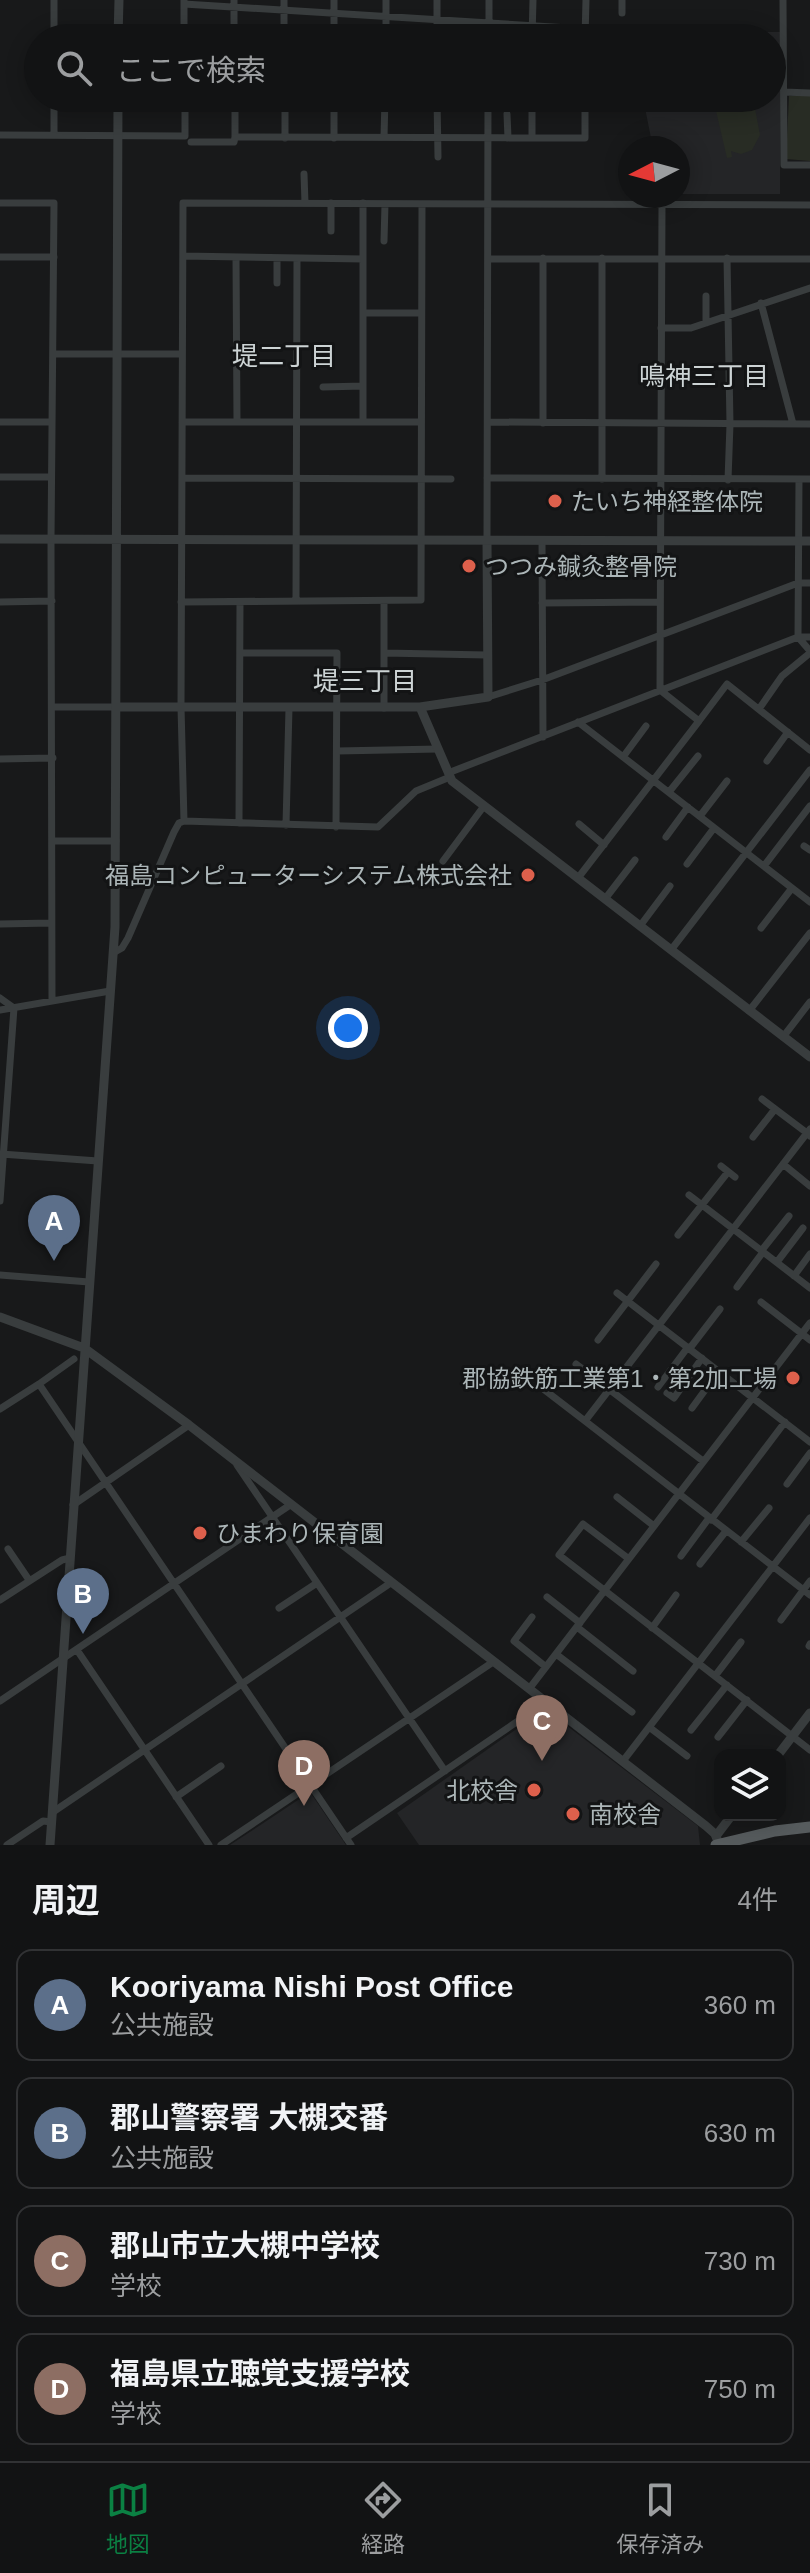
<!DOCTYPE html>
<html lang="ja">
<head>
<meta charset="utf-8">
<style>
	body { margin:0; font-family:Arial,"Noto Sans JP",sans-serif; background:#1f2022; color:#f1f3f6 }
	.controls { position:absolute; right:24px; bottom:24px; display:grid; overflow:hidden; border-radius:16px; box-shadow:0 4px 20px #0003 }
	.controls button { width:72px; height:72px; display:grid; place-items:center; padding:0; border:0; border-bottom:2px solid #313234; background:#121314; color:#f1f3f6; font:40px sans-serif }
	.compass { position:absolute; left:618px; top:136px; width:72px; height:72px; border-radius:50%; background:#121314; box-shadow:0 4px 20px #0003; rotate:264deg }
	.you { position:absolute; left:348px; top:1028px; width:28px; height:28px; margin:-20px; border:6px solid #fff; border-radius:50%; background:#1a73e8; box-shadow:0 0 0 12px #1a73e833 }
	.badge { display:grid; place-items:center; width:52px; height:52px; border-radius:50%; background:#0b8043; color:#fff; font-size:26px; font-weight:700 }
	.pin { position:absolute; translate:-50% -66px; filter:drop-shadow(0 2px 4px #0008) }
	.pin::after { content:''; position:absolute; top:42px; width:28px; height:24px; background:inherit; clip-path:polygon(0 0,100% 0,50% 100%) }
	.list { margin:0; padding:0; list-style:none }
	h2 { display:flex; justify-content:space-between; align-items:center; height:104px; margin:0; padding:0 32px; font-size:34px }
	h2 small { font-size:26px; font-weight:400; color:#9c9ea0 }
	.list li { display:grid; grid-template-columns:52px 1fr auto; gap:24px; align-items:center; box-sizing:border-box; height:112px; margin:0 16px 16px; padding:0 16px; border:2px solid #313234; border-radius:16px }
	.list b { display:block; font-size:30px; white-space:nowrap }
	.list p { margin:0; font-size:26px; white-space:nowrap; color:#9c9ea0 }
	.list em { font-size:26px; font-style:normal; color:#9c9ea0 }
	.icon { flex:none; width:44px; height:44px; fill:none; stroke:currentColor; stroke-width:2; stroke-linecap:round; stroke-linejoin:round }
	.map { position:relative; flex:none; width:810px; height:1845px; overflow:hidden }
	.search { position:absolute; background:#121314; box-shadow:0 4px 20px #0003; left:24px; right:24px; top:24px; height:88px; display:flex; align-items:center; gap:20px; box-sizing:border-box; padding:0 28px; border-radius:44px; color:#9c9ea0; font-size:30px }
	.sheet { height:616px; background:#121314 }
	nav { display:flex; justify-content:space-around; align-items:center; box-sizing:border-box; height:112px; border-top:2px solid #313234; background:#121314; font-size:22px; color:#9c9ea0 }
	nav a { display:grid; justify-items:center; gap:4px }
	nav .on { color:#0b8043 }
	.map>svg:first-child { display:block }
</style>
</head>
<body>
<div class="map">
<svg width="810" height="1845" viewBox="0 0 810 1845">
	<rect width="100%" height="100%" fill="#18191a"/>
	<path fill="#242527" d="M628 32H780V194H678V148H653L645 108 627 111 628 98H772V38H628Z
		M545 1709 698 1826 700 1845H419L397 1813Z
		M310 1792 346 1845H230L268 1820Z"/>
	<path fill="#282c24" d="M789 96H810V161L786 159Z
		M713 98H753L760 135 752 150 741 154 731 151 732 157 727 158Z"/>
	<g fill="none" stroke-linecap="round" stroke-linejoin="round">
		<path stroke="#393d3e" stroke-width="7" d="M54 0V38
			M184 0V38
			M284 0V38
			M622 0V13
			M783 0 784 165H810
			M184 4 585 29
			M234 38V0
			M334 38V0
			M386 38V0
			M437 38V0
			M489 38V0
			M532 38 533 0
			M585 38 586 0
			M784 92 810 93
			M54 98V135
			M235 98V137L585 138V98
			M285 98V138
			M437 98 438 157
			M550 102 585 103
			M607 107V98
			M507 114 508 138
			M0 135 185 136V98
			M384 137 385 98
			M334 138V98
			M532 138V98
			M191 142H234L235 137
			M304 174 305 203
			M0 203H54L51 540 52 1000
			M331 203V231
			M363 203V422
			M662 204 660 690 699 721 727 684 810 750
			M384 241 385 204
			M183 256 363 259
			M0 257H54
			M236 258 237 422
			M543 258V423
			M727 258 730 424 728 480
			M488 259H810
			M277 283V258
			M706 296V323
			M761 303 793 424
			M364 313H421
			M661 328H691L810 288
			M53 354H181
			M323 387 363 386
			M0 422H52
			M182 422H421
			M488 422 810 424
			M0 477H51
			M182 478 451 479
			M487 478 810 479
			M602 479V258
			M799 479 798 637 810 651
			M487 540 488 98
			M542 540 543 737
			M296 601 297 259
			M0 602 52 601
			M181 602 421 600 422 204
			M542 603 659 602
			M241 653H337L336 827
			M384 653 487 655
			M488 697 542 680 798 583H810
			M53 707H116
			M384 708V602
			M759 709 782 676 810 653
			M578 722 810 902
			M337 751 438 749
			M623 757 646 726
			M0 759 53 758
			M767 761 788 732
			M448 773 798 637H810
			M669 792 698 756
			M700 816 727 781
			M184 821 378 827 416 791 450 777
			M239 823 240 602
			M579 824 604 845
			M286 825 289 708
			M666 837 688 807
			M53 841H116
			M804 846 810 850
			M443 861 484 806
			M687 864 714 828
			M764 866 810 806
			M578 878 699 721
			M605 899 635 860
			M0 924 51 923
			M640 926 670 886
			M761 928 792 888
			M671 950 810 770
			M113 953 122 948 128 938 174 832 179 823 184 821 181 707 183 203 810 205
			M0 998 14 1008 0 1201
			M0 1010 110 991
			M749 1011 810 933
			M783 1037 810 1002
			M762 1099 807 1133 810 1129
			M810 1136 807 1133 585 1421 810 1595
			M753 1137 775 1109
			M1 1154 98 1161
			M783 1164 810 1186
			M721 1166 735 1177
			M689 1195 810 1288
			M678 1235 728 1172
			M762 1250 789 1216
			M777 1262 803 1228
			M0 1275 89 1282
			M794 1276 810 1254
			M737 1287 763 1252
			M617 1293 810 1442
			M761 1302 810 1340
			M598 1340 656 1264
			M690 1348 720 1309
			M576 1364 703 1461
			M39 1384 74 1359
			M658 1387 688 1347
			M542 1388 585 1421
			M667 1393 674 1398 702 1358
			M692 1408 719 1371
			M0 1409 39 1384 351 1845
			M237 1465 445 1771
			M787 1484 810 1453
			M617 1497 654 1526
			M73 1505 189 1425
			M711 1520 785 1422
			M741 1542 769 1508
			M8 1549 29 1580
			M681 1556 709 1518
			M629 1559 583 1524 559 1555 810 1750
			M700 1564 726 1531
			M547 1597 580 1623
			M0 1600 62 1560 70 1558
			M279 1608 317 1583
			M532 1617 514 1641 546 1667
			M781 1620 810 1581
			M577 1627 633 1671
			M652 1628 676 1595
			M809 1646 810 1644
			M77 1650 209 1845
			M556 1654 632 1712
			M715 1676 741 1642
			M529 1689 810 1323
			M0 1701 290 1505
			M649 1727 687 1756
			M691 1730 727 1685
			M718 1737 747 1700
			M623 1761 810 1518
			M176 1797 221 1766
			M53 1812 392 1582
			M346 1838 546 1702
			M7 1845 43 1821 52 1822
			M221 1845 493 1662"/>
		<path stroke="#393d3e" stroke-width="9" d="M118 38 119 0
			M0 539 810 541
			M116 707H420L488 697 487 540
			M420 707 452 781 810 1057
			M0 1317 84 1348 189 1425 706 1826 715 1834 719 1844
			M778 1755 810 1713
			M716 1836 732 1815
			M50 1845 115 927 118 98"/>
		<path stroke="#565b5d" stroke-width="11" d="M716 1845 775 1831 810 1827"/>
	</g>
	<g fill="#dd604c" stroke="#131415" stroke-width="3">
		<circle cx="555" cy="501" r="8"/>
		<circle cx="469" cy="566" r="8"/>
		<circle cx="528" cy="875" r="8"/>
		<circle cx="793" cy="1378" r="8"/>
		<circle cx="200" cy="1533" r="8"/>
		<circle cx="534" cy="1790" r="8"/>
		<circle cx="573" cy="1814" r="8"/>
	</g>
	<g text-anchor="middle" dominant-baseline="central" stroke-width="6" stroke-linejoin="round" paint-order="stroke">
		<g font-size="24" fill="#acb6b8" stroke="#131415" text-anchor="start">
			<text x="571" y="501">たいち神経整体院</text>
			<text x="485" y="566">つつみ鍼灸整骨院</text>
			<text x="512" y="875" text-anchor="end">福島コンピューターシステム株式会社</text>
			<text x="777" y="1378" text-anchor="end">郡協鉄筋工業第1・第2加工場</text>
			<text x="216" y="1533">ひまわり保育園</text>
			<text x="518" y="1790" text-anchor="end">北校舎</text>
			<text x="589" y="1814">南校舎</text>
		</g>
		<g font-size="26" fill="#ccd3d4" stroke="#131415">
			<text x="284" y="356">堤二丁目</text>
			<text x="704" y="376">鳴神三丁目</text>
			<text x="365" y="681">堤三丁目</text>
		</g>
	</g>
</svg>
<div class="controls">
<button><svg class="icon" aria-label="layers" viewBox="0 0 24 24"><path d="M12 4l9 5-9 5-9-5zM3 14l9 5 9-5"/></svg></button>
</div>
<svg class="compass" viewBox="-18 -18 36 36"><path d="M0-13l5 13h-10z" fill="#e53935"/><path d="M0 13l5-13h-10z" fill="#9c9ea0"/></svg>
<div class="you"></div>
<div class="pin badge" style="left:54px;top:1261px;background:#5c6f8a">A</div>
<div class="pin badge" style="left:83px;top:1634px;background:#5c6f8a">B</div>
<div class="pin badge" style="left:542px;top:1761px;background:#8d6e63">C</div>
<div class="pin badge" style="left:304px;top:1806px;background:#8d6e63">D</div>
<div class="search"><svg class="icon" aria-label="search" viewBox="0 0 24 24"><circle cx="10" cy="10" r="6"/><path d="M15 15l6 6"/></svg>ここで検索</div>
</div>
<section class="sheet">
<h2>周辺<small>4件</small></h2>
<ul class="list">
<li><span class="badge" style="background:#5c6f8a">A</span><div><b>Kooriyama Nishi Post Office</b><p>公共施設</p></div><em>360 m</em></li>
<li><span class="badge" style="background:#5c6f8a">B</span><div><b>郡山警察署 大槻交番</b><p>公共施設</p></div><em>630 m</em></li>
<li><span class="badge" style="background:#8d6e63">C</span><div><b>郡山市立大槻中学校</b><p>学校</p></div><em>730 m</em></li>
<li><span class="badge" style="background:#8d6e63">D</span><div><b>福島県立聴覚支援学校</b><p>学校</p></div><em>750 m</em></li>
</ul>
</section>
<nav>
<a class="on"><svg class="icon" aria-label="map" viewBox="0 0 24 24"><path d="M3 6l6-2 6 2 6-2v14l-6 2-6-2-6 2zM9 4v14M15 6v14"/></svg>地図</a>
<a><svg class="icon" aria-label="directions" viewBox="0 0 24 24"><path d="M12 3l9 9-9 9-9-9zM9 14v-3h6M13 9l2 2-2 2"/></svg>経路</a>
<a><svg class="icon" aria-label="saved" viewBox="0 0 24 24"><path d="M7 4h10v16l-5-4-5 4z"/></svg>保存済み</a>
</nav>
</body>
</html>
